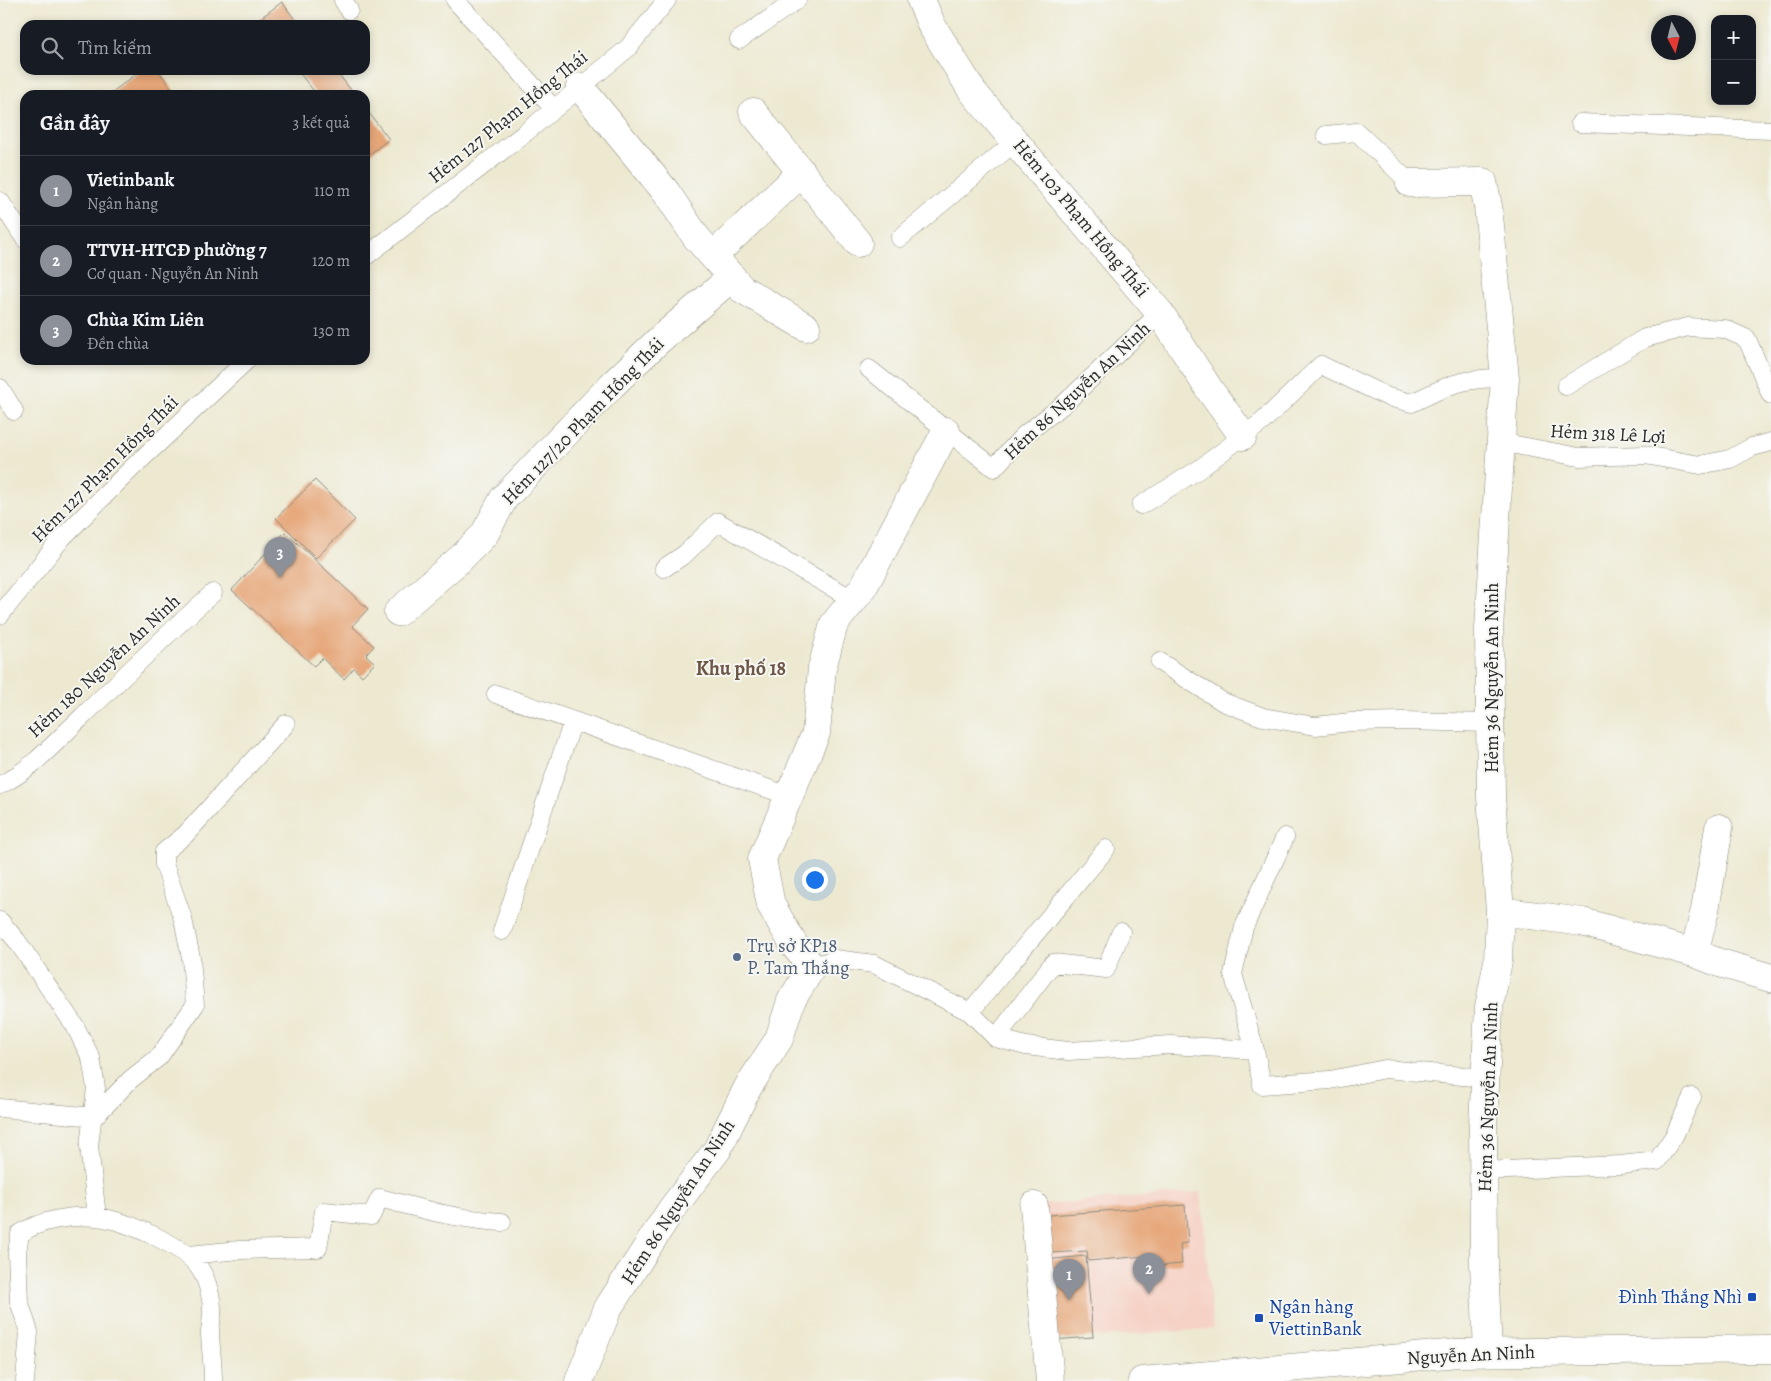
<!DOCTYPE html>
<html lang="vi">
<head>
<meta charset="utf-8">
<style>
	body { margin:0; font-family:Alegreya,serif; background:#20242c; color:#f1f3f6 }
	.controls { position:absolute; right:15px; top:15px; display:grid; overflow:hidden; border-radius:10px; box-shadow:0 2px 8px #0003 }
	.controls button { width:45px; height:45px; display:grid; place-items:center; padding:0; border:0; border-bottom:1px solid #363941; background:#171b24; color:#f1f3f6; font:25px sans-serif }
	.compass { position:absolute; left:1651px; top:15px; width:45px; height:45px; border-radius:50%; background:#171b24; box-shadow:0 2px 8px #0003; rotate:173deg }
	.you { position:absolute; left:814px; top:879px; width:18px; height:18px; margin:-12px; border:4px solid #fff; border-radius:50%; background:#1a73e8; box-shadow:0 0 0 8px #1a73e833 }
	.badge { display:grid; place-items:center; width:32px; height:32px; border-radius:50%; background:#8c9099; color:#fff; font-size:16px; font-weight:700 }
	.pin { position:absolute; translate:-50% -41px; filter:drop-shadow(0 1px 2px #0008) }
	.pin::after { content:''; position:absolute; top:26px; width:18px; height:15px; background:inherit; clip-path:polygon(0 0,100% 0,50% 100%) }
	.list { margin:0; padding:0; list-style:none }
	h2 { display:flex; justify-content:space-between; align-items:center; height:65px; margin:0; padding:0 20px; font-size:21px }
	h2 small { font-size:16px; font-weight:400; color:#9ea1a6 }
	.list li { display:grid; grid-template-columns:32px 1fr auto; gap:15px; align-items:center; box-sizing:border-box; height:70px; padding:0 20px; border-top:1px solid #363941 }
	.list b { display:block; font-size:19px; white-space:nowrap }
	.list p { margin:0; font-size:16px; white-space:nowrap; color:#9ea1a6 }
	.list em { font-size:16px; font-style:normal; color:#9ea1a6 }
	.icon { flex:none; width:28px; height:28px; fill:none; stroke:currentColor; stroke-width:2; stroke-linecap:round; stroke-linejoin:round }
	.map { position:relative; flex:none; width:1771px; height:1381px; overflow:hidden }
	.search { position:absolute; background:#171b24; box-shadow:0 2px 8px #0003; left:20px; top:20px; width:350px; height:55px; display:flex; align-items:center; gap:12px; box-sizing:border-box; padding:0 18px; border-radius:15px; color:#9ea1a6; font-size:19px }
	.panel { position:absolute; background:#171b24; box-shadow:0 2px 8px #0003; left:20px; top:90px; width:350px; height:275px; border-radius:15px }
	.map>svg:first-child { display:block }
</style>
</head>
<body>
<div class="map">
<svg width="1771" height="1381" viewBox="0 0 1771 1381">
	<rect width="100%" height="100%" fill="#f6f6f2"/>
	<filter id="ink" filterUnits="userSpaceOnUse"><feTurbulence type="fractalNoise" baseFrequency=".02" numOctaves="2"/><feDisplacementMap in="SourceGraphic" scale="10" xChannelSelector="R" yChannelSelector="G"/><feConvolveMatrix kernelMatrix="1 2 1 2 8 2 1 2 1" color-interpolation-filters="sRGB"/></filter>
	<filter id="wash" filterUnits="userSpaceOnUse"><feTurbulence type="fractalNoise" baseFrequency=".0096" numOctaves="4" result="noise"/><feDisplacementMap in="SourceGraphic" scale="20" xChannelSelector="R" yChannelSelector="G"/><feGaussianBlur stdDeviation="1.12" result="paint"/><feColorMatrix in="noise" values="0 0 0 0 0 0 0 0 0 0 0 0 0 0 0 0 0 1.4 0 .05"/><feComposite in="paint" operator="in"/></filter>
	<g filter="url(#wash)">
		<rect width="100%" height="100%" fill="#ede9d1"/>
		<path fill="#f6d1c5" d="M1201 1192 1213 1329 1093 1337 1086 1257 1045 1260 1039 1205Z"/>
		<g id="blocks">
			<path fill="#e6a678" d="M282 2 299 25H262L258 20Z
				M142 70H158L177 95H108Z
				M297 70H335L355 95H317Z
				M365 108 389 139 365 158Z
				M315 480 355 520 316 558 276 518Z
				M285 532 368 609 352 626 374 646 366 655 375 663 362 676 354 668 344 679 322 658 314 666 232 590Z
				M1185 1205 1188 1243 1180 1244 1182 1264 1147 1267 1146 1256 1088 1261 1087 1251 1051 1253 1049 1215Z
				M1086 1256 1093 1337 1051 1340 1044 1260Z"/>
		</g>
	</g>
	<g filter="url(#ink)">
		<use href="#blocks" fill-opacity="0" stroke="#8c8a7e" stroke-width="1"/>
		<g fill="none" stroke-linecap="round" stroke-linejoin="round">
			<defs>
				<path id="service" d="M343 0 349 10
					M455 0 554 109
					M739 40 797 0
					M1580 123 1771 130
					M1326 135 1357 132 1410 183
					M0 201 25 239
					M900 238 1016 141
					M365 257 525 133 628 48 667 0
					M869 369 994 468 1023 436 1064 404 1160 313
					M1566 386 1645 338 1688 327 1725 329 1747 339 1771 395
					M0 388 14 411
					M1500 442 1579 457 1645 455 1700 465 1730 459 1752 447 1771 442
					M1141 505 1198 470 1262 422 1321 365 1388 397 1412 403C1450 384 1462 378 1505 378
					M664 568 685 554 718 522 854 600
					M0 615 62 538 133 467 247 360
					M1160 662 1223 702 1263 717 1315 726 1351 722 1402 721 1490 723
					M496 694 789 796
					M0 785C32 770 57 740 82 717 125 675 168 633 213 593
					M0 921 17 941 75 1026 91 1058 96 1088 89 1146 97 1217
					M502 931 573 721
					M812 967 835 959 874 964 970 1012 996 1038 1026 1046 1068 1051 1170 1045 1255 1050 1262 1085 1330 1080 1385 1069 1485 1078
					M970 1012 1106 849
					M996 1038 1053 963 1106 969 1121 932
					M1255 1050 1233 974 1244 927 1285 837
					M0 1108 94 1117 131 1079 159 1057 195 1005 191 958 183 919 164 864V852L185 835 286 724
					M1484 1171 1620 1165 1657 1161 1674 1136 1692 1097
					M189 1255 239 1250 318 1248 324 1211 371 1216 380 1198C421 1209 460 1220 502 1222
					M25 1381 29 1332 19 1301 17 1252 20 1234C39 1220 72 1215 97 1217 124 1220 186 1246 200 1269 208 1281 213 1302 212 1316 211 1323 210 1329 210 1335 211 1351 213 1365 213 1381"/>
				<path id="minor" d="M921 0 932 26 973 92 1160 313 1211 392 1243 436
					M580 87 666 192 696 237 742 289 806 327
					M753 112 858 243
					M1410 183 1483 182 1488 206 1505 378 1489 629 1491 797 1500 911 1498 961 1489 1007 1483 1125 1484 1264 1488 1352
					M713 256 802 172
					M398 612 460 559 484 535 504 498 612 385 658 341 732 277
					M1500 911 1582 922 1694 953 1705 910 1719 828
					M1694 953 1720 963 1771 978
					M1034 1206 1050 1381
					M579 1381 608 1308 671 1210 717 1150 748 1087 779 1039 791 1001 812 967 794 945 771 905 762 859 816 733 822 668 834 624 863 588 946 431"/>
				<path id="primary" d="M1142 1381 1458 1353 1771 1349"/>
			</defs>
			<use href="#service" stroke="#8c8a7e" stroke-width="19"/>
			<use href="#minor" stroke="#8c8a7e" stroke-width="29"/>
			<use href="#primary" stroke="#8c8a7e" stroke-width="29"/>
			<use href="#service" stroke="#fff" stroke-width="18"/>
			<use href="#minor" stroke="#fff" stroke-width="28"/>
			<use href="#primary" stroke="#fff" stroke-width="28"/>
		</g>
	</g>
	<circle fill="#5c6f8a" stroke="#f6f6f2" stroke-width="2" cx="737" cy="957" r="5"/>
	<g fill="#1a4fb4" stroke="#f6f6f2" stroke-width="2">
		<rect x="1747" y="1292" width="10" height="10" rx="2.5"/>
		<rect x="1254" y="1313" width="10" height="10" rx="2.5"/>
	</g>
	<g text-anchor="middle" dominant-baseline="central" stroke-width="4" stroke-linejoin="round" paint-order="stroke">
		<g font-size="19" fill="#2b2b2b" stroke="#f6f6f2">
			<text transform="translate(508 117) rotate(-39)">Hẻm 127 Phạm Hồng Thái</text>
			<text transform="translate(1081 218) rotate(50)">Hẻm 103 Phạm Hồng Thái</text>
			<text transform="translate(1077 391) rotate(-43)">Hẻm 86 Nguyễn An Ninh</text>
			<text transform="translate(583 421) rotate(-46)">Hẻm 127/20 Phạm Hồng Thái</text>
			<text transform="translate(1608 434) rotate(3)">Hẻm 318 Lê Lợi</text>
			<text transform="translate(105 469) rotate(-45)">Hẻm 127 Phạm Hồng Thái</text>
			<text transform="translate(104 666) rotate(-43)">Hẻm 180 Nguyễn An Ninh</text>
			<text transform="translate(1492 678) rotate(-90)">Hẻm 36 Nguyễn An Ninh</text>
			<text transform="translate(1488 1097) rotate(-88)">Hẻm 36 Nguyễn An Ninh</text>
			<text transform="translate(678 1202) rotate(-57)">Hẻm 86 Nguyễn An Ninh</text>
			<text transform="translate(1471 1355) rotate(-3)">Nguyễn An Ninh</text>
		</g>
		<g font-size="19" fill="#4e5e75" stroke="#f6f6f2" text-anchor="start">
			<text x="747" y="946">Trụ sở KP18<tspan x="747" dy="22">P. Tam Thắng</tspan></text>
		</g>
		<g font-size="19" fill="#164399" stroke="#f6f6f2" text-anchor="end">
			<text x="1742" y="1297">Đình Thắng Nhì</text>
			<text x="1269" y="1307" text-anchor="start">Ngân hàng<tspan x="1269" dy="22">ViettinBank</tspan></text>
		</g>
		<g font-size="20" font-weight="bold" fill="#6c5646" stroke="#f6f6f2">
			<text x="741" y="668">Khu phố 18</text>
		</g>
	</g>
</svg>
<div class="controls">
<button>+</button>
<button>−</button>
</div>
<svg class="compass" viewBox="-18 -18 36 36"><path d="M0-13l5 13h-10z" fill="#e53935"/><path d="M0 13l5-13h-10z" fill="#9ea1a6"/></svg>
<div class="you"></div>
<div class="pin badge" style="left:1069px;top:1300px">1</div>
<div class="pin badge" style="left:1149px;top:1294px">2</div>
<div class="pin badge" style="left:280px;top:578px">3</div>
<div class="search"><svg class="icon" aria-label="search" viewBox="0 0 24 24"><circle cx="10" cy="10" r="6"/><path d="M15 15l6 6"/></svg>Tìm kiếm</div>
<section class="panel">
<h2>Gần đây<small>3 kết quả</small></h2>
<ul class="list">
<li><span class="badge">1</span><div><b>Vietinbank</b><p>Ngân hàng</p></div><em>110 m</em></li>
<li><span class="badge">2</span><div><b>TTVH-HTCĐ phường 7</b><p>Cơ quan · Nguyễn An Ninh</p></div><em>120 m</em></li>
<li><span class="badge">3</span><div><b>Chùa Kim Liên</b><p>Đền chùa</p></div><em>130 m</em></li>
</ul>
</section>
</div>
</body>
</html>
